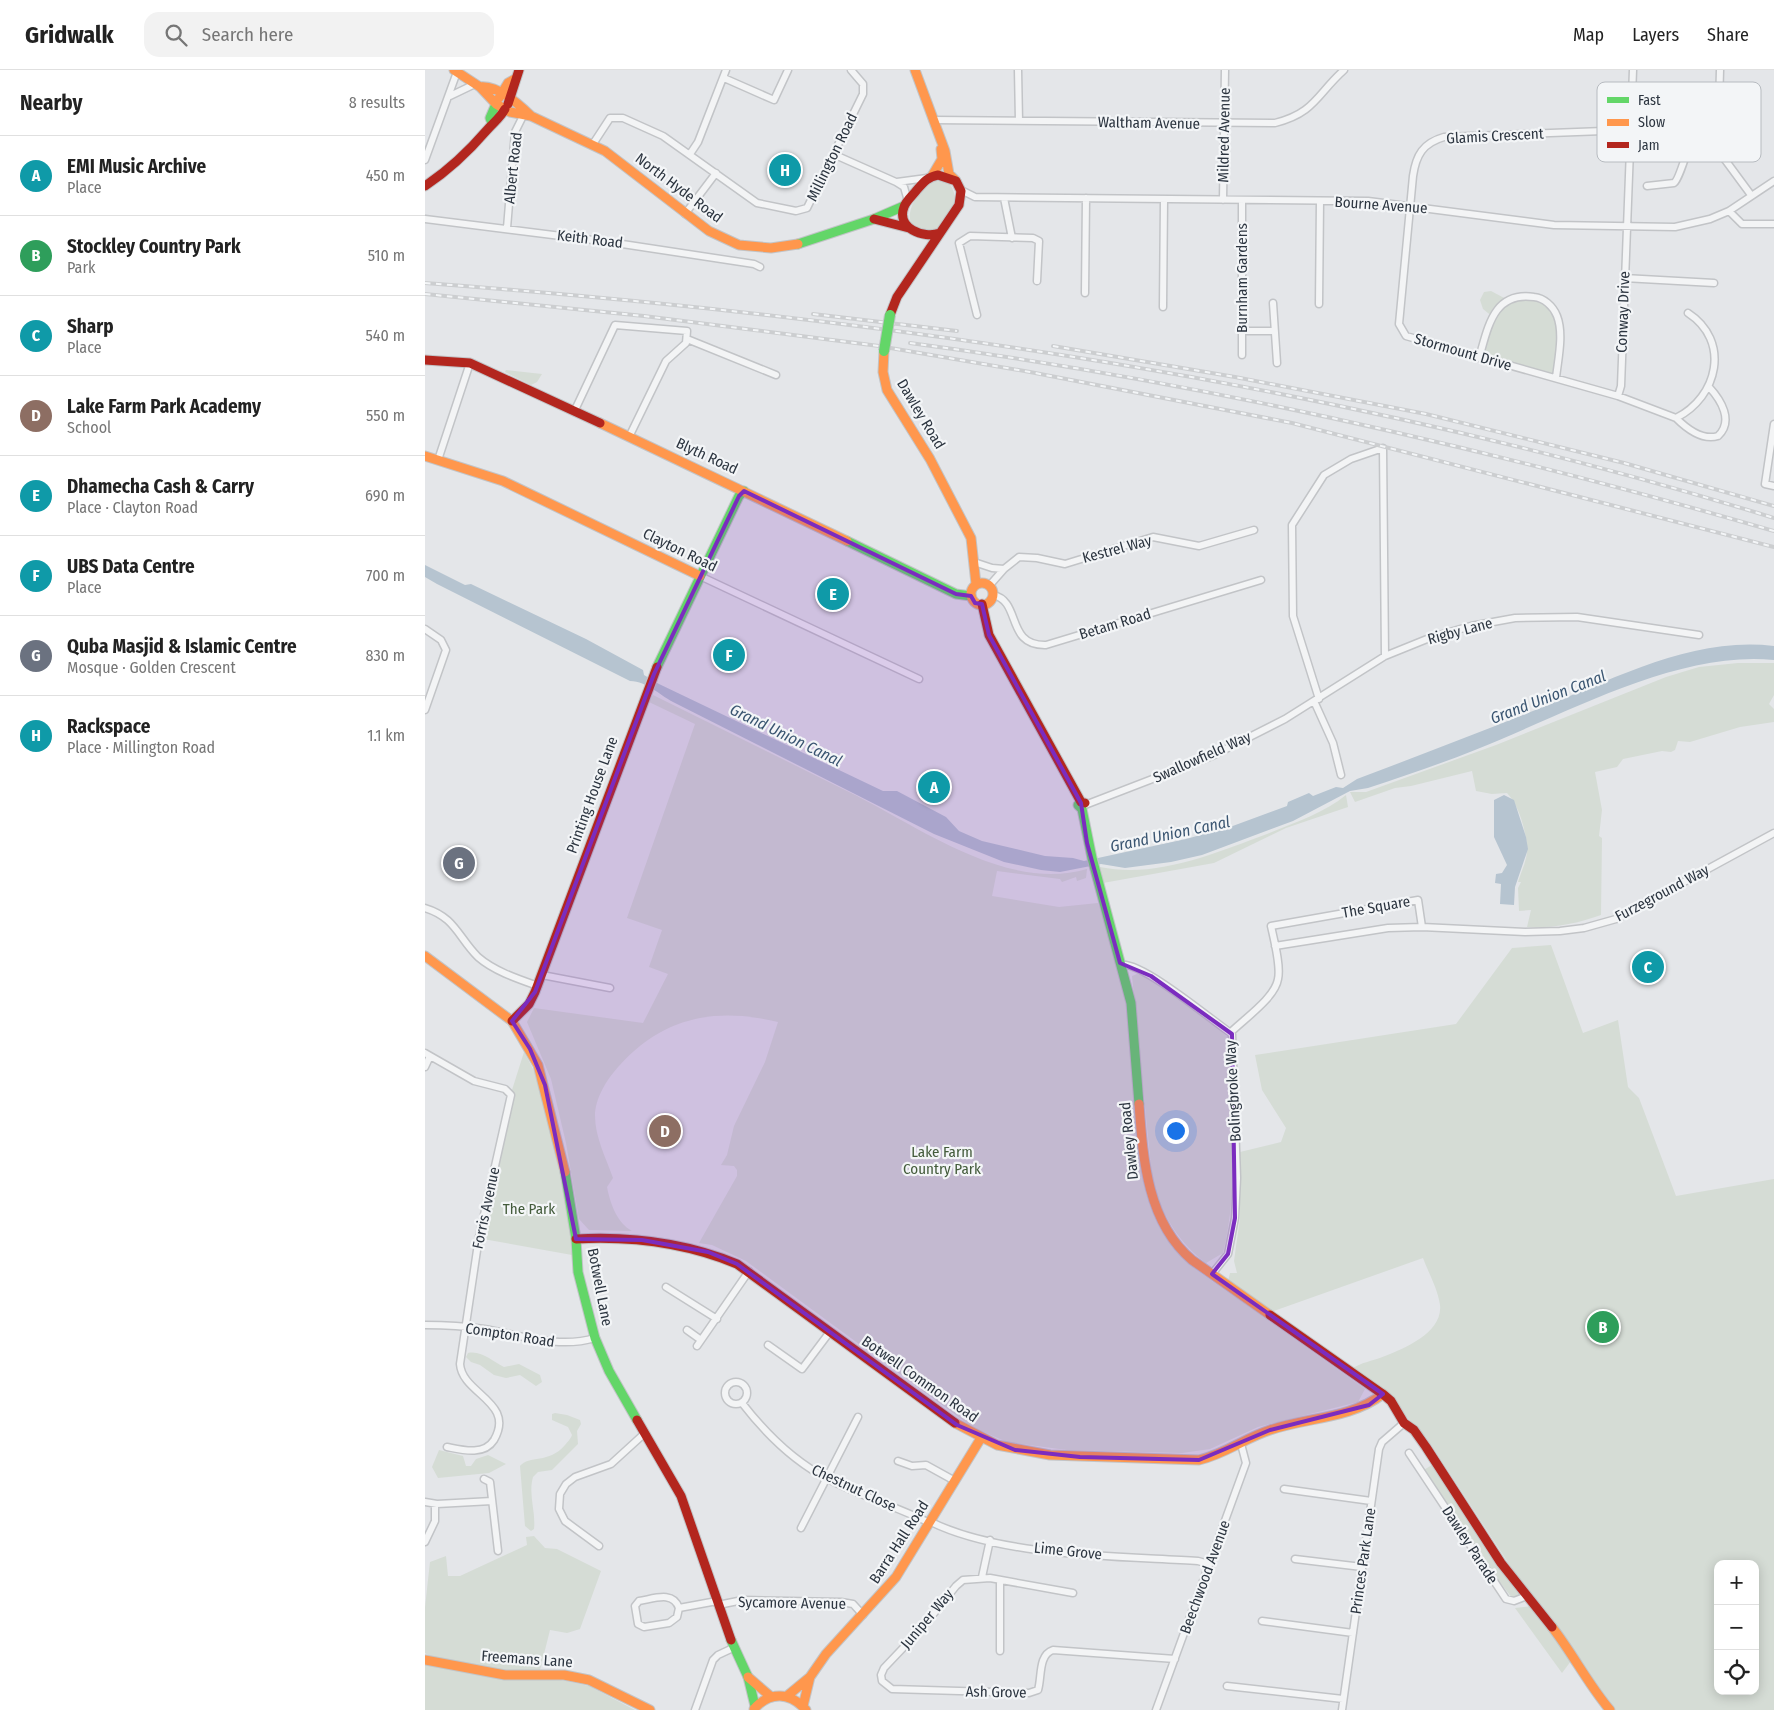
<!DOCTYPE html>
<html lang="en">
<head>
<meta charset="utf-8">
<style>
	body { margin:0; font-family:"Fira Sans Condensed",sans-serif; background:#f2f2f2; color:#222 }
	.controls { position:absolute; right:15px; bottom:15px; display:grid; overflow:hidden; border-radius:10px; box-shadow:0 2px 12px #0003 }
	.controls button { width:45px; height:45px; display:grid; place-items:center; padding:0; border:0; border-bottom:1px solid #e0e0e0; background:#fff; color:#222; font:25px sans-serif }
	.you { position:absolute; left:750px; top:1060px; width:18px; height:18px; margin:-12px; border:4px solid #fff; border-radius:50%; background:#1a73e8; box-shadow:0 0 0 8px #1a73e833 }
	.badge { display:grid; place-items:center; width:32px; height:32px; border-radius:50%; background:#6c737b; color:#fff; font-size:16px; font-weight:700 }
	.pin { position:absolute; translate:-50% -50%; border:2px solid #fff; box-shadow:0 1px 5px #0006 }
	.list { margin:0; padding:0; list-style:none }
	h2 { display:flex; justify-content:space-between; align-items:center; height:65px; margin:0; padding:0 20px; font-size:21px }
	h2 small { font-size:16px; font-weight:400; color:#767676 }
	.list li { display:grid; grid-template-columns:32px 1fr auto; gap:15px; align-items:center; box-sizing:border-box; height:80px; padding:0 20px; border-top:1px solid #e0e0e0 }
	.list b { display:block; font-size:19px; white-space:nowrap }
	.list p { margin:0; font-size:16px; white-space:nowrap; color:#767676 }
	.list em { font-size:16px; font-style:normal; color:#767676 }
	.icon { flex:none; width:28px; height:28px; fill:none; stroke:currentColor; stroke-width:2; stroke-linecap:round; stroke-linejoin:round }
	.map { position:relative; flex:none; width:1349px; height:1640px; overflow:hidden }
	header { display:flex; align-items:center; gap:30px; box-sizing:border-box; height:70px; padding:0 25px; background:#fff; border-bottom:1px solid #e0e0e0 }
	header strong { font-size:24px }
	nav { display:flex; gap:28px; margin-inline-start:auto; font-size:18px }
	.search { width:350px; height:45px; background:#f2f2f2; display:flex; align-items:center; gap:12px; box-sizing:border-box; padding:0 18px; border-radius:15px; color:#767676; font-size:19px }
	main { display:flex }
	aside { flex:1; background:#fff }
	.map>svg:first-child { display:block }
</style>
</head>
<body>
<header>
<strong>Gridwalk</strong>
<div class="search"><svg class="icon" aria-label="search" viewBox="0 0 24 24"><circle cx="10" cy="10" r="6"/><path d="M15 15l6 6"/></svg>Search here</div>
<nav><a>Map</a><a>Layers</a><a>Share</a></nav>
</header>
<main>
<aside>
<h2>Nearby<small>8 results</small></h2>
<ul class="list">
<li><span class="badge" style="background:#0f9aa8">A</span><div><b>EMI Music Archive</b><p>Place</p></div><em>450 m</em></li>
<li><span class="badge" style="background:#2e9e5b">B</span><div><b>Stockley Country Park</b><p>Park</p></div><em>510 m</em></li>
<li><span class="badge" style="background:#0f9aa8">C</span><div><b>Sharp</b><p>Place</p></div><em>540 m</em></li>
<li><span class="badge" style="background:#8d6e63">D</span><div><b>Lake Farm Park Academy</b><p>School</p></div><em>550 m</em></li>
<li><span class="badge" style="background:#0f9aa8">E</span><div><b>Dhamecha Cash &amp; Carry</b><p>Place · Clayton Road</p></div><em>690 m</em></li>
<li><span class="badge" style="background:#0f9aa8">F</span><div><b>UBS Data Centre</b><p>Place</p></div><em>700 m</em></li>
<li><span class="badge" style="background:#6b7280">G</span><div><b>Quba Masjid &amp; Islamic Centre</b><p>Mosque · Golden Crescent</p></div><em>830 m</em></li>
<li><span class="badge" style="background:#0f9aa8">H</span><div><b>Rackspace</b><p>Place · Millington Road</p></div><em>1.1 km</em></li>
</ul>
</aside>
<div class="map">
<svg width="1349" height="1640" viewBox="0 0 1349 1640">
	<rect width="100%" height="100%" fill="#e4e6e9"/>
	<path fill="#d5dcd5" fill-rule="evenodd" d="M511 110 525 114C537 134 525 142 513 159 470 173 482 122 511 110Z
		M1066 221 1083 230 1114 227 1132 246 1134 262 1131 308 1054 288 1068 247 1058 239 1055 230 1059 222Z
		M81 300 117 304 112 312 106 315 80 302Z
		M1313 593H1349V625L1344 634 1349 639V652L1315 657 1265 672 1253 671 1250 680 1246 682 1237 681 1198 689 1192 697 1170 702 1177 740 1174 766 1177 768 1176 845C1151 854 1129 858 1102 857L1106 840 1094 841 1093 818 1096 812H1093C1096 802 1103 788 1102 778 1101 761 1094 735 1082 723L1067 724 1051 721 1047 701 986 716 970 718 930 732 925 722H941L1071 675 1241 607 1274 597Z
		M228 625C293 657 357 689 422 721 492 755 581 823 662 799L661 808 652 811 651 807 637 812 635 809 572 801 567 826 634 837 673 833C686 870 699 908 704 946 714 1019 700 1112 745 1174 760 1195 792 1214 813 1229 855 1259 898 1289 940 1319L933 1332 833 1357 785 1379 757 1383 642 1380 582 1372 547 1357 321 1191 287 1175 274 1173 312 1106V1100L309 1096 296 1095 302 1085 309 1056 340 992 353 952C290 937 238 947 194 996 182 1009 170 1028 170 1046 170 1067 181 1088 188 1108L182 1117C185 1133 192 1153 207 1161L164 1160 154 1149 141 1073 126 1009 102 952 109 938 218 953 243 904 224 897 237 860 202 848 270 654 224 632Z
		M921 725 923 737 861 758 789 793 678 813 675 797C731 809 790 783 842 764 869 753 899 743 921 725Z
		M1126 875 1158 963 1193 950 1203 1017 1214 1028 1251 1126 1349 1109V1640H1185L1105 1526 1001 1367 966 1331 925 1300C936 1292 948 1291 960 1286 981 1278 1018 1262 1015 1235 1013 1219 1003 1202 998 1188L846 1242 803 1211 805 1203H812L809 1191 815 1148V1082L856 1072 861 1058 837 1020 830 985 1031 954 1087 878ZM1293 1494H1330V1621H1293Z
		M712 904C732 908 791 953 805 970 806 1040 815 1114 798 1183L781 1193C754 1173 740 1148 728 1117L707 906Z
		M99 982C105 993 111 1004 116 1016 135 1067 143 1132 147 1185L58 1169 89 1025 87 1020Z
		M43 1283C57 1280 68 1292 79 1297L94 1294 115 1305 117 1312 111 1316 95 1305 81 1308 69 1305 55 1295 46 1292 41 1287Z
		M130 1343 142 1345 155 1350 156 1354 152 1361 153 1374 127 1400 113 1402 108 1407C103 1425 111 1442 109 1459L106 1461 100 1456 95 1396C104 1385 124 1394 140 1375 143 1371 145 1370 147 1365L143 1357 127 1350V1344Z
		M14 1380 38 1386 41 1396H46L51 1389 63 1385 81 1394 64 1403 13 1408 7 1397Z
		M1012 1392 1097 1524 1087 1528 1032 1456 997 1401Z
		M109 1466 120 1478 132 1479 176 1501 155 1559 142 1563 125 1560 115 1600 80 1601 8 1588 0 1583V1537L5 1492 21 1486 23 1506H35L102 1475 101 1467Z
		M1107 1536 1130 1565 1146 1591 1137 1603 1090 1538Z
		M0 1592 127 1608 164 1616 210 1640H0Z"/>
	<path fill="#b6c4d0" d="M0 495 40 515 46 514 161 569 218 600 219 605 234 614 458 721H472L521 747 534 761 557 771 620 786 648 788 659 791 761 769 805 757 862 736 863 732 884 723 888 726 911 717 918 718 932 709C993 686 1053 663 1113 639 1188 610 1266 566 1349 576V590C1252 580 1139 645 1050 680 1015 694 979 706 943 718L925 721 868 751 777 785 746 792 700 798 676 794 635 802 616 800 579 792 509 764 248 632C233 624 223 612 205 611L12 514 0 507Z
		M1079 725 1089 730 1101 767 1103 779 1090 817 1089 835 1075 834 1076 814 1070 813 1071 804 1077 803 1082 795 1069 767V730Z"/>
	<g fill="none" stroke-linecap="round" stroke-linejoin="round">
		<defs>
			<path id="street" d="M593 0 594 51
				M1295 0 1293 70 1298 87 1326 125
				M299 8 349 30 363 0
				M25 26 50 14
				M508 50 850 53C890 43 892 24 919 0
				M1205 60 1019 67C998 73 991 85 988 106L974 254 981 266 1193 326 1251 348C1293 327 1306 271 1263 243
				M168 74 185 48H198L238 66 332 133 371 141 382 138 438 24V14L426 0
				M265 84 273 72 301 0
				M408 84 471 112 479 117 483 131
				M0 90 32 2
				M472 112 502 108
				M1222 116 1249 113C1254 110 1263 78 1266 70H1293
				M536 120 550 127 943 131 1129 155 1250 157 1285 149 1304 141 1349 111
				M579 128 587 168
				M798 130 800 0
				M817 130V285
				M1304 141 1317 154H1349
				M260 144 291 103
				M0 149 184 172 329 194 335 197
				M82 158 90 62 100 42
				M1199 208 1289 213
				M660 223 661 128
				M848 233 852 293
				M894 234 895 131
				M738 237 739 130
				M552 245 534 173 545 166 608 168 614 171 612 211
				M817 261H848
				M262 269 351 305
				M1054 288C1063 258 1068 221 1109 227 1119 228 1128 236 1132 246 1139 264 1133 289 1131 308
				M1193 326 1196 316 1208 0
				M149 342 190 255 262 261 261 273 241 291 204 367
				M1251 348C1262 359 1277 371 1293 366 1309 351 1296 330 1284 317
				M1349 354 1340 414 1349 416
				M13 390 45 293
				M549 492 567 498 579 499
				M275 506 494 609
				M564 516 579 499 594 487 612 488 640 494 728 467 774 476 829 460
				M568 525C597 531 580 576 621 575L836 510
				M0 559 16 570 21 580 0 640
				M894 629 868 546 867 455 899 405 926 389 958 378 960 586
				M889 631 908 673 916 705
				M660 735 787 686 860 649 960 586 1007 567 1046 556 1090 548 1152 547 1274 565
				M0 838C30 847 33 867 53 887 69 901 93 909 113 916
				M850 876 963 858 997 857 1100 862 1135 861 1159 858 1191 849 1349 763
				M696 895C715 890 788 951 807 964L812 1108 810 1148 803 1184 787 1204
				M117 905 185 918
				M805 963C819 949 850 928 853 909 856 896 849 870 846 856L993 830 997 857
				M0 983 49 1011 80 1019 86 1025 54 1167 35 1294C37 1324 91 1332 69 1370 59 1386 37 1380 22 1377
				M0 997 5 986
				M241 1217 292 1249
				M0 1255C20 1255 39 1256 59 1259 96 1265 133 1279 170 1268
				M262 1260 276 1270
				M343 1275 377 1299 404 1263
				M272 1276 324 1201
				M300 1323a11 11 0 1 1 22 0a11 11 0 1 1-22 0Z
				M317 1333C341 1364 368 1391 403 1409 436 1426 472 1437 505 1453
				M984 1383 1081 1529 1089 1531 1102 1526
				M473 1391 487 1396 501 1395 530 1411
				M59 1409 65 1412 73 1481
				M859 1419 946 1431
				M0 1432 12 1434 67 1431
				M506 1452C578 1487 693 1486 773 1491L784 1494
				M376 1458 433 1347
				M0 1472 10 1451V1434
				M174 1476 140 1451 134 1439 135 1424 141 1414 150 1407 186 1394 220 1363
				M870 1489 937 1497
				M557 1507 565 1470
				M575 1510V1581
				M648 1523 565 1508 538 1510 531 1516 497 1558 459 1598 456 1605 457 1611 467 1619 604 1623 613 1620C617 1607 613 1585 628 1580L750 1589
				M293 1535 318 1530 416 1532 428 1534 438 1545
				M254 1538C248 1520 228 1529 214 1531L210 1536 213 1554 219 1557 244 1553 252 1547 254 1538 292 1531
				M837 1551 928 1563
				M802 1616 918 1629
				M270 1640 288 1590 293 1585 308 1578
				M731 1640 821 1393 816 1374
				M917 1640 954 1379 957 1372 979 1353"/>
			<path id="fast" d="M67 53 65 48 71 34
				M373 174 449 149 479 136
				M422 471 531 524 546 526
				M232 597 314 426 319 421
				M656 732 653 735 657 739 667 788 706 933 714 1034
				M140 1102 151 1169 153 1202 170 1268 184 1301 212 1350
				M306 1570 323 1607 330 1636"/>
			<path id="slow" d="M29 0 55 17 71 34 85 42 106 46 180 81 284 161 314 175 346 178 373 174
				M490 0 520 81 524 104 531 111
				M55 17C73 15 93 33 106 46
				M74 28 83 13 90 9
				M507 106 517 89 516 79
				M459 281 458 302 462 320 505 389 546 468 551 514
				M175 353 422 471
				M0 386 78 411 275 506
				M546 524a11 11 0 1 1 22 0a11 11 0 1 1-22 0Z
				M0 886 87 951 113 995 140 1102
				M714 1034C718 1088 722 1152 767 1190L845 1245
				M530 1353 572 1375 625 1385 774 1390C800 1384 820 1368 845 1360 883 1347 925 1349 958 1324
				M1127 1557C1148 1584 1163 1614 1185 1640
				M0 1590 80 1605H139L164 1610 225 1640
				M323 1607 345 1626
				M362 1626 385 1607 401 1584 471 1507 556 1368
				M378 1636 385 1607
				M329 1639C345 1621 365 1622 381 1640"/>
			<path id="jam" d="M83 34 94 0
				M0 116C24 100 43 82 62 60 69 52 75 48 80 39
				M449 149 484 158
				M465 245 472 227 534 135 536 121 531 111 513 105C502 107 498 113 491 121 487 126 481 131 479 137 471 158 498 169 515 163
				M0 290 45 293 175 353
				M557 534 564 565 656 732 660 733
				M87 951 104 934 110 922 232 597
				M151 1169C206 1166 261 1173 312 1194L530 1353
				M845 1245 959 1325 966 1331 979 1353 989 1360 1001 1377 1076 1493 1127 1557
				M212 1350 256 1426 306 1570"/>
		</defs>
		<use href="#street" stroke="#c2c4c7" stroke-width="9"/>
		<use href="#fast" stroke="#c2c4c7" stroke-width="11"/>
		<use href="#slow" stroke="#c2c4c7" stroke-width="11"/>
		<use href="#jam" stroke="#c2c4c7" stroke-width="11"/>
		<use href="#street" stroke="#f3f4f5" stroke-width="6"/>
		<use href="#fast" stroke="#63d668" stroke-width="9"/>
		<use href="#slow" stroke="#ff974d" stroke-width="9"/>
		<use href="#jam" stroke="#b3261e" stroke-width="9"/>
		<defs>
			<path id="rail" d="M0 213C455 247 912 312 1349 448
				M0 224 219 246 454 276 605 302 867 353 1349 477
				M388 244 532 261
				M485 273C777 312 1066 379 1349 461
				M628 276 810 307 1001 344 1199 393 1349 436"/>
		</defs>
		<use href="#rail" stroke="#ccced0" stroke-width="4"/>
		<use href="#rail" stroke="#f3f5f7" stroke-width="2" stroke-dasharray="5.5" stroke-linecap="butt"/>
		<defs>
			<path id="fast-bridge" d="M459 281 465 245"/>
		</defs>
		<use href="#fast-bridge" stroke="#c1c3c6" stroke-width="12" stroke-linecap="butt"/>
		<use href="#fast-bridge" stroke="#63d668" stroke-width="10"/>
	</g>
	<path fill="#7b2cbf" fill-opacity="0.2" stroke="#7b2cbf" stroke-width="4" stroke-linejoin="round" d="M319 421 531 524 546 526 550 533 557 534 564 565 656 733 662 773 695 893 726 906 807 964 810 1148 803 1184 787 1204 958 1324 944 1335 845 1360 774 1390 655 1387 590 1380 532 1355 312 1194 283 1182 217 1170 151 1169 120 1015 105 979 87 951 110 922 229 604 314 426Z"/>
	<g text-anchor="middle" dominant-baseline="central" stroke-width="4.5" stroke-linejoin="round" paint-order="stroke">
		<g font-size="15" fill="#2c3540" stroke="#f3f5f7">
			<text transform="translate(724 53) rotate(1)">Waltham Avenue</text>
			<text transform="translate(799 65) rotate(-89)">Mildred Avenue</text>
			<text transform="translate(1070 66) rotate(-3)">Glamis Crescent</text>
			<text transform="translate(407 87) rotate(-64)">Millington Road</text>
			<text transform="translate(88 98) rotate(-84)">Albert Road</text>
			<text transform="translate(254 118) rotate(37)">North Hyde Road</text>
			<text transform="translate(956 135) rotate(4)">Bourne Avenue</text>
			<text transform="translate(165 169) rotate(7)">Keith Road</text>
			<text transform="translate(817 208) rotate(-90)">Burnham Gardens</text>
			<text transform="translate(1198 242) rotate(-88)">Conway Drive</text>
			<text transform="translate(1038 282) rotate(16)">Stormount Drive</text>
			<text transform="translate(496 344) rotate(59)">Dawley Road</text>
			<text transform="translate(282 386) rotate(25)">Blyth Road</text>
			<text transform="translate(692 479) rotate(-15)">Kestrel Way</text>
			<text transform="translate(255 480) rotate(26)">Clayton Road</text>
			<text transform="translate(690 554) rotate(-17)">Betam Road</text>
			<text transform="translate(1035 561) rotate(-15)">Rigby Lane</text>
			<text transform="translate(777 687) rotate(-24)">Swallowfield Way</text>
			<text transform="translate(167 725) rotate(-70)">Printing House Lane</text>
			<text transform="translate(1237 823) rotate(-28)">Furzeground Way</text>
			<text transform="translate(951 837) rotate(-10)">The Square</text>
			<text transform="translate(808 1021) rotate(-93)">Bolingbroke Way</text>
			<text transform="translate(704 1071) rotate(-96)">Dawley Road</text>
			<text transform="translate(61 1138) rotate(-78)">Forris Avenue</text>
			<text transform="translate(175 1217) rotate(79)">Botwell Lane</text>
			<text transform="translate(85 1265) rotate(9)">Compton Road</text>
			<text transform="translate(495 1309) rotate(35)">Botwell Common Road</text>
			<text transform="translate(429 1418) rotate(25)">Chestnut Close</text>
			<text transform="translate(474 1472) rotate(-57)">Barra Hall Road</text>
			<text transform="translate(1045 1475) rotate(57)">Dawley Parade</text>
			<text transform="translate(643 1481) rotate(6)">Lime Grove</text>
			<text transform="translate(938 1491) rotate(-82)">Princes Park Lane</text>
			<text transform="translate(780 1507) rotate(-70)">Beechwood Avenue</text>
			<text transform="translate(367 1533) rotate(1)">Sycamore Avenue</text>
			<text transform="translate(502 1549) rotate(-50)">Juniper Way</text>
			<text transform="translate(102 1589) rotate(4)">Freemans Lane</text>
			<text transform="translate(571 1622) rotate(1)">Ash Grove</text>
		</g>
		<g font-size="15" fill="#435b3b" stroke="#f3f5f7">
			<text x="517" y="1082">Lake Farm<tspan x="517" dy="17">Country Park</tspan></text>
			<text x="104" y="1139">The Park</text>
		</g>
		<g font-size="16" font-style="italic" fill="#3a5571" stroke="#f3f5f7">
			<text transform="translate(1123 627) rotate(-21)">Grand Union Canal</text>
			<text transform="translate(361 665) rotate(26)">Grand Union Canal</text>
			<text transform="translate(745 764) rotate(-12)">Grand Union Canal</text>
		</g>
	</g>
	<rect x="1172" y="12" width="164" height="80" rx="8" fill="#f3f5f7" stroke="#b7bbc0" stroke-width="1"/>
	<rect x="1182" y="27" width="22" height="6" fill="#63d668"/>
	<rect x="1182" y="49" width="22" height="7" fill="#ff974d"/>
	<rect x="1182" y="72" width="22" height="6" fill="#b3261e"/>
	<g font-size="14" fill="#2c3540">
		<text x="1213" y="35">Fast</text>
		<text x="1213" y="57">Slow</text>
		<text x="1213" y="80">Jam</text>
	</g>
</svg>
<div class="controls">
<button>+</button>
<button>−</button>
<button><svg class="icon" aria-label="locate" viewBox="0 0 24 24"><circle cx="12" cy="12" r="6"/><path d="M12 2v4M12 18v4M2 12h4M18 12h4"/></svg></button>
</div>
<div class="you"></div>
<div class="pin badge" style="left:509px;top:717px;background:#0f9aa8">A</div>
<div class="pin badge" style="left:1178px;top:1257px;background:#2e9e5b">B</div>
<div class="pin badge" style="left:1223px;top:897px;background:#0f9aa8">C</div>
<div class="pin badge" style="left:240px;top:1061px;background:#8d6e63">D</div>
<div class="pin badge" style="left:408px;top:524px;background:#0f9aa8">E</div>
<div class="pin badge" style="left:304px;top:585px;background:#0f9aa8">F</div>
<div class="pin badge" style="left:34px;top:793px;background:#6b7280">G</div>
<div class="pin badge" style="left:360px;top:100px;background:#0f9aa8">H</div>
</div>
</main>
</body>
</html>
